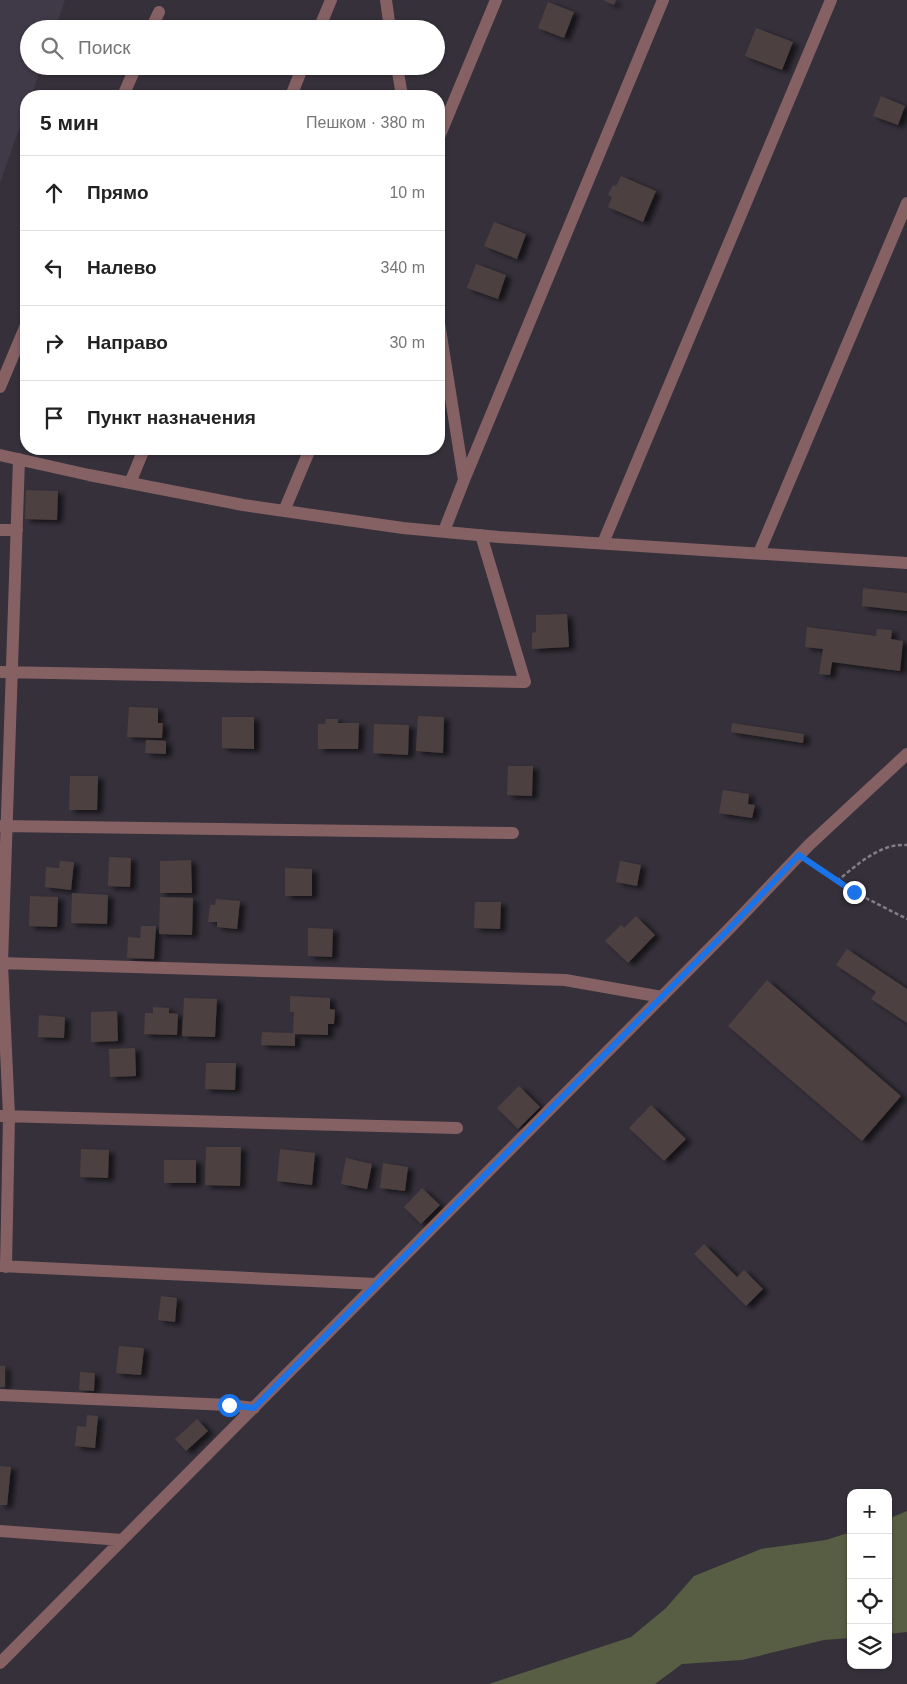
<!DOCTYPE html>
<html lang="ru">
<head>
<meta charset="utf-8">
<style>
	body { margin:0; font-family:Helvetica,sans-serif; background:#f2f2f2; color:#222 }
	.controls { position:absolute; right:15px; bottom:15px; display:grid; overflow:hidden; border-radius:10px; box-shadow:0 1px 4px #0004 }
	.controls button { width:45px; height:45px; display:grid; place-items:center; padding:0; border:0; border-bottom:1px solid #e0e0e0; background:#fff; color:#222; font:25px sans-serif }
	.stop { position:absolute; width:15px; height:15px; margin:-11px; border:4px solid #1a73e8; border-radius:50%; background:#fff }
	.stop.end { background:#1a73e8; border-color:#fff; box-shadow:0 1px 5px #0008 }
	.list { margin:0; padding:0; list-style:none }
	h2 { display:flex; justify-content:space-between; align-items:center; height:65px; margin:0; padding:0 20px; font-size:21px }
	h2 small { font-size:16px; font-weight:400; color:#767676 }
	.list li { display:grid; grid-template-columns:32px 1fr auto; gap:15px; align-items:center; box-sizing:border-box; height:75px; padding:0 20px; border-top:1px solid #e0e0e0 }
	.list b { display:block; font-size:19px; white-space:nowrap }
	.list em { font-size:16px; font-style:normal; color:#767676 }
	.icon { flex:none; width:28px; height:28px; fill:none; stroke:currentColor; stroke-width:2; stroke-linecap:round; stroke-linejoin:round }
	.map { position:relative; flex:none; width:907px; height:1684px; overflow:hidden }
	.search { position:absolute; background:#fff; box-shadow:0 1px 4px #0004; left:20px; top:20px; width:425px; height:55px; display:flex; align-items:center; gap:12px; box-sizing:border-box; padding:0 18px; border-radius:28px; color:#767676; font-size:19px }
	.panel { position:absolute; background:#fff; box-shadow:0 1px 4px #0004; left:20px; top:90px; width:425px; height:365px; border-radius:20px }
	.map>svg:first-child { display:block }
</style>
</head>
<body>
<div class="map">
<svg width="907" height="1684" viewBox="0 0 907 1684">
	<defs>
		<filter id="shadow"><feDropShadow dx="5.5" dy="3" stdDeviation="2.5" flood-color="#0009"/></filter>
	</defs>
	<rect width="100%" height="100%" fill="#35303a"/>
	<path fill="#403948" d="M0 0H65L55 29H29V66H42L31 96H26V109L0 183Z"/>
	<path fill="#575e44" d="M907 1511V1632L888 1634V1519Z
		M851 1532V1638L824 1640 742 1660 682 1664 655 1684H489L631 1637 666 1608 694 1576 761 1549 826 1540Z"/>
	<path fill="#4d403f" filter="url(#shadow)" d="M603 0H616L614 5Z
		M548 2 574 12 564 38 538 28Z
		M756 28 793 42 782 70 745 56Z
		M881 96 905 106 898 125 873 116Z
		M621 176 656 191 643 222 608 207 612 197 608 195 613 185 616 186Z
		M494 222 526 234 517 259 484 246Z
		M476 264 506 275 498 299 467 288Z
		M26 490 58 491 57 520 25 519Z
		M863 588 907 593V611L862 606Z
		M567 614 569 647 532 649V633L536 632V615Z
		M807 627 876 636 877 629 892 630 891 639 903 641 900 671 832 662 830 675 819 674 823 649 805 647Z
		M129 707 158 708V723H163L162 738 127 737Z
		M418 716 444 717 443 753 416 751Z
		M222 717H254V749L222 748Z
		M326 719H338V723H359L358 749H318V724H325Z
		M732 723 804 734 803 743 731 732Z
		M374 724 409 725 408 755 373 753Z
		M146 740 166 741V754L145 753Z
		M508 766H533L532 796 507 795Z
		M70 776H98L97 810H69Z
		M723 790 749 794 748 804 755 805 752 818 719 813Z
		M109 857 131 858 130 887 108 886Z
		M191 860 192 893H160V861Z
		M60 861 74 862 71 890 45 887 46 867 59 868Z
		M620 861 641 865 637 886 616 882Z
		M285 868 312 869V896H285Z
		M72 893 108 895 107 924 71 923Z
		M30 896 58 897 57 927 29 926Z
		M160 897 193 898 192 935 159 934Z
		M216 899 240 901 237 929 217 927V922H208L210 905H215Z
		M475 902H501L500 929 474 928Z
		M636 916 655 935 628 963 605 941 621 925 624 928Z
		M141 926H156L154 959 127 958 128 937 140 938Z
		M308 928 333 929 332 957 308 956Z
		M847 949 907 989V1023L871 999 876 992 836 965Z
		M767 980 901 1096 862 1141 728 1026Z
		M290 996 330 998V1009L335 1010 334 1024H328V1035L295 1034V1046L261 1045 262 1032 293 1033 294 1012H290Z
		M184 998 217 999 215 1037 182 1036Z
		M153 1007 169 1008V1013L178 1014 177 1035 144 1034 145 1013H153Z
		M117 1011 118 1041 91 1042V1012Z
		M39 1015 65 1017 64 1038 38 1037Z
		M135 1048 136 1076 110 1077 109 1049Z
		M206 1063H236L235 1090 205 1089Z
		M519 1086 540 1107 518 1129 497 1108Z
		M651 1105 686 1139 664 1161 629 1128Z
		M206 1147H241L240 1186 205 1185Z
		M81 1149 109 1150 108 1178 80 1177Z
		M280 1149 315 1153 312 1185 277 1181Z
		M346 1158 372 1164 367 1189 341 1184Z
		M164 1160H196V1183H164Z
		M383 1163 408 1167 405 1191 380 1188Z
		M422 1188 440 1205 421 1224 404 1207Z
		M704 1244 737 1277 744 1270 763 1289 746 1306 694 1254Z
		M161 1296 177 1298 175 1322 158 1320Z
		M119 1346 144 1348 141 1375 116 1373Z
		M0 1366H5V1387H0Z
		M80 1372 95 1373 94 1391 79 1390Z
		M87 1415 98 1416 95 1448 75 1446 77 1426 86 1427Z
		M197 1419 208 1431 186 1451 175 1439Z
		M0 1466 11 1467 7 1505H0Z"/>
	<g fill="none" stroke-linecap="round" stroke-linejoin="round">
		<path stroke="#827e86" stroke-width="2.5" stroke-dasharray="4 2.5" stroke-linecap="butt" d="M811 863 854 892 907 919
			M837 881C857 865 880 843 907 845"/>
		<path stroke="#856164" stroke-width="12" d="M386 0 390 29
			M151 29 159 12
			M319 29 331 0
			M397 66 402 96
			M123 96 136 66
			M291 96 303 66
			M439 137 496 0
			M439 323 464 480 444 531
			M0 387 26 325
			M0 455 89 475 243 505 403 528 499 537 907 563
			M464 480 663 0
			M130 483 144 449
			M284 511 310 449
			M0 530H17
			M603 543 831 0
			M759 553 907 203
			M0 672 525 682 481 535
			M1 826 513 833
			M0 963 565 980 662 997
			M0 1116 457 1128
			M0 1266 376 1284
			M6 1267 9 1116 2 963 19 459
			M0 1395 229 1405 254 1408
			M0 1531 122 1540
			M0 1663 728 930 809 845 907 754"/>
	</g>
	<g fill="none" stroke-linecap="round" stroke-linejoin="round">
		<path stroke="#1a73e8" stroke-width="6" d="M229 1405 254 1408 728 930 799 855 854 892"/>
	</g>
</svg>
<div class="controls">
<button>+</button>
<button>−</button>
<button><svg class="icon" aria-label="locate" viewBox="0 0 24 24"><circle cx="12" cy="12" r="6"/><path d="M12 2v4M12 18v4M2 12h4M18 12h4"/></svg></button>
<button><svg class="icon" aria-label="layers" viewBox="0 0 24 24"><path d="M12 4l9 5-9 5-9-5zM3 14l9 5 9-5"/></svg></button>
</div>
<div class="stop" style="left:229px;top:1405px"></div>
<div class="stop end" style="left:854px;top:892px"></div>
<div class="search"><svg class="icon" aria-label="search" viewBox="0 0 24 24"><circle cx="10" cy="10" r="6"/><path d="M15 15l6 6"/></svg>Поиск</div>
<section class="panel">
<h2>5 мин<small>Пешком · 380 m</small></h2>
<ul class="list">
<li><svg class="icon" aria-label="ahead" viewBox="0 0 24 24"><path d="M12 20V5M6 11l6-6 6 6"/></svg><div><b>Прямо</b></div><em>10 m</em></li>
<li><svg class="icon" aria-label="left" viewBox="0 0 24 24"><path d="M17 20v-9H6M10 6l-5 5 5 5"/></svg><div><b>Налево</b></div><em>340 m</em></li>
<li><svg class="icon" aria-label="right" viewBox="0 0 24 24"><path d="M7 20v-9h11M14 6l5 5-5 5"/></svg><div><b>Направо</b></div><em>30 m</em></li>
<li><svg class="icon" aria-label="arrive" viewBox="0 0 24 24"><path d="M6 21V4h12l-3 4 3 4H6"/></svg><div><b>Пункт назначения</b></div></li>
</ul>
</section>
</div>
</body>
</html>
